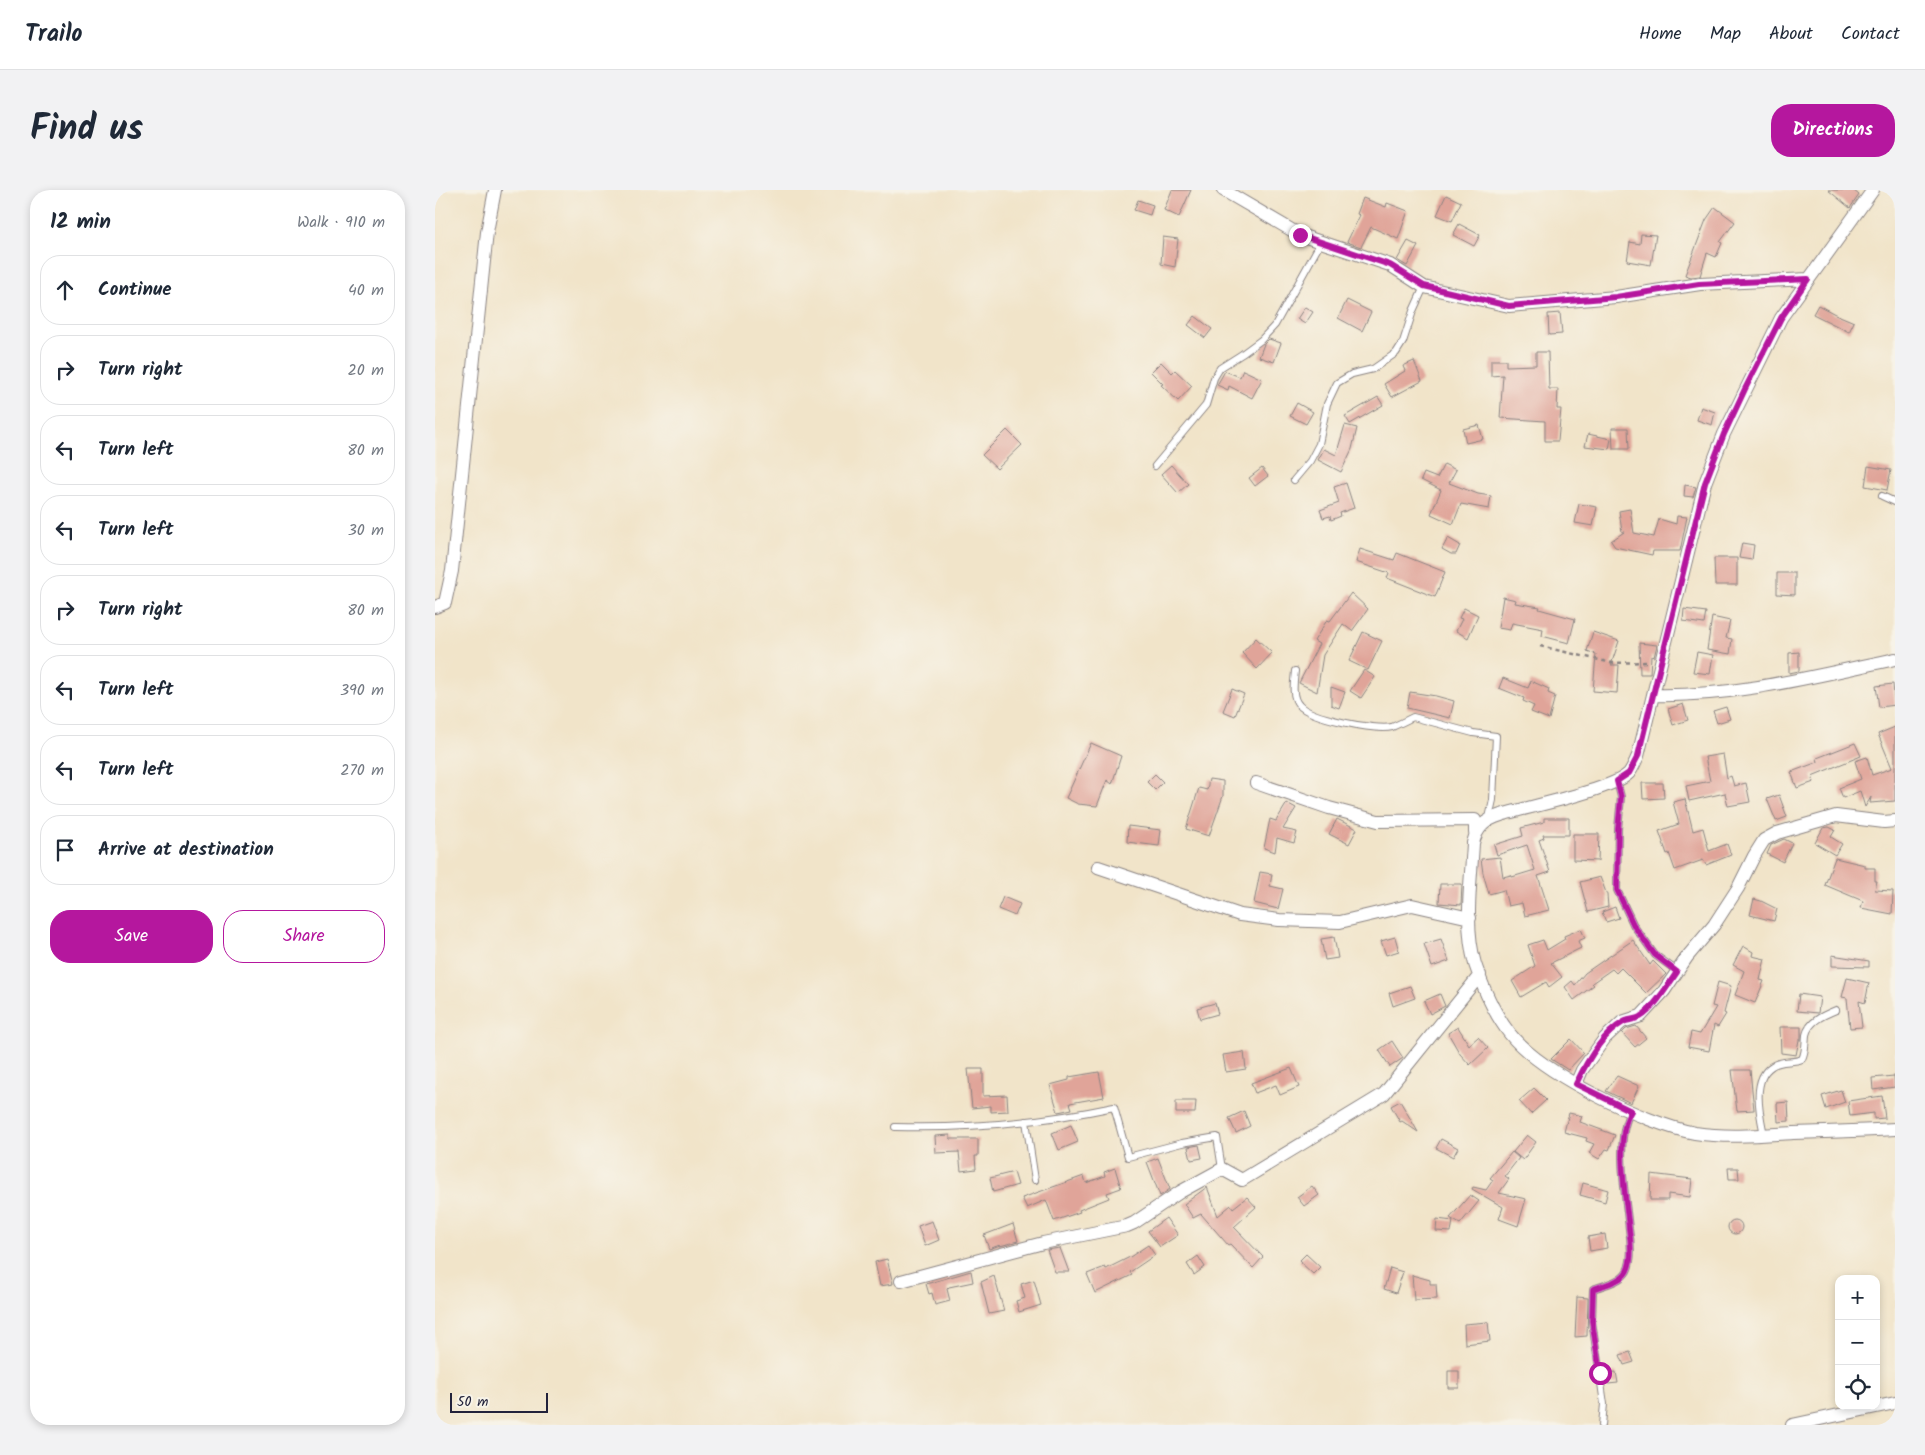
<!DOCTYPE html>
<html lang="en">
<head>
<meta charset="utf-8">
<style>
	body { margin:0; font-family:Kalam,sans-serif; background:#f2f2f3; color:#1f2937 }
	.controls { position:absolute; right:15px; bottom:15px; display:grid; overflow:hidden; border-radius:10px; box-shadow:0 2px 8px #0003 }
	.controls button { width:45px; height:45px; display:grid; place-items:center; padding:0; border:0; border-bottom:1px solid #e0e1e3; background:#fff; color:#1f2937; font:25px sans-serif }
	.scale { position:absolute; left:15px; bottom:12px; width:98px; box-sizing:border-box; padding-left:5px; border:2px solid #22223b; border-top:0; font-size:14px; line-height:18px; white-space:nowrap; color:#22223b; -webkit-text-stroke:4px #f7f3e8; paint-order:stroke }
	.stop { position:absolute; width:15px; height:15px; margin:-11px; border:4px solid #b5179e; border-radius:50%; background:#fff }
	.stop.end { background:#b5179e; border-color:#fff; box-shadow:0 1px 5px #0008 }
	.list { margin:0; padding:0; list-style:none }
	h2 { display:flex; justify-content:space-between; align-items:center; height:65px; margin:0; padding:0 20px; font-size:21px }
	h2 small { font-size:16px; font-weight:400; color:#747a83 }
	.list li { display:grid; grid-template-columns:32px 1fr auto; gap:15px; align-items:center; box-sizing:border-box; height:70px; margin:0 10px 10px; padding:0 10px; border:1px solid #e0e1e3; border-radius:20px }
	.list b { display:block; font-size:19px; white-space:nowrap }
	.list em { font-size:16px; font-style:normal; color:#747a83 }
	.actions { display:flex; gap:10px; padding:15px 20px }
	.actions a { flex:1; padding:11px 0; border:1px solid #b5179e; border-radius:20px; text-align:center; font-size:18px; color:#b5179e }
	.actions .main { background:#b5179e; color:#fff }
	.icon { flex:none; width:28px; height:28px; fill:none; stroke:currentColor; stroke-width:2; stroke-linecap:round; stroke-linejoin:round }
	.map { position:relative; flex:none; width:1460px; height:1235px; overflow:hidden; border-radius:20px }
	header { display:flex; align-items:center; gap:30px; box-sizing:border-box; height:70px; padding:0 25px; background:#fff; border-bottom:1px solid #e0e1e3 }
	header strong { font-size:24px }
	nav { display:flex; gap:28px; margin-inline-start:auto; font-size:18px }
	.intro { display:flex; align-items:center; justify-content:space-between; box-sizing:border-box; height:120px; padding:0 30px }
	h1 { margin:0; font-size:35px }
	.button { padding:12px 22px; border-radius:20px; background:#b5179e; color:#fff; font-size:18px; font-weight:700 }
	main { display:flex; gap:30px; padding:0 30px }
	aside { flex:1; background:#fff; border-radius:20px; box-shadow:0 2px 8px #0003 }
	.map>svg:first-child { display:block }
</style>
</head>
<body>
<header>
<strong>Trailo</strong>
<nav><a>Home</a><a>Map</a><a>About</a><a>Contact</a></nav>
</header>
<div class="intro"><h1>Find us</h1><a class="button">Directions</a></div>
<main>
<aside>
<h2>12 min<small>Walk · 910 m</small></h2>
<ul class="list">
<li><svg class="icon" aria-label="ahead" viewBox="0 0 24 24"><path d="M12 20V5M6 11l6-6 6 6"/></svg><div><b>Continue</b></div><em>40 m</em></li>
<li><svg class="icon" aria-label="right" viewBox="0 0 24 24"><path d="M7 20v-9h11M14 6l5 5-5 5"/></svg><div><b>Turn right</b></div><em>20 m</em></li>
<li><svg class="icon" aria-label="left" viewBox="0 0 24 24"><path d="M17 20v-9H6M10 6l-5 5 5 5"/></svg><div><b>Turn left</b></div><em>80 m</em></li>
<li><svg class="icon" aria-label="left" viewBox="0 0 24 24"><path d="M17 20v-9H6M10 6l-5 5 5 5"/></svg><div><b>Turn left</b></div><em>30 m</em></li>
<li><svg class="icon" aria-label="right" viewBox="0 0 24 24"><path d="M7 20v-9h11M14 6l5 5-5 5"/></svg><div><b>Turn right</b></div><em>80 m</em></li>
<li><svg class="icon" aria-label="left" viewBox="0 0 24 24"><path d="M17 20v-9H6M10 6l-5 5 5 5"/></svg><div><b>Turn left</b></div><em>390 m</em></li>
<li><svg class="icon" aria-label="left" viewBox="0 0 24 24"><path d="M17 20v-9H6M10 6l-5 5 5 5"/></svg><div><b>Turn left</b></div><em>270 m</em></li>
<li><svg class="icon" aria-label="arrive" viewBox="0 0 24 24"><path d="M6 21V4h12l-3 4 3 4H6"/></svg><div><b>Arrive at destination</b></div></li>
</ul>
<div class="actions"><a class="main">Save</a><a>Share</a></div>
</aside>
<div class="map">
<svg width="1460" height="1235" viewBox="0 0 1460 1235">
	<rect width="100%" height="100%" fill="#f7f3e8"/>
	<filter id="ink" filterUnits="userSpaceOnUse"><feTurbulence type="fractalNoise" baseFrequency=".02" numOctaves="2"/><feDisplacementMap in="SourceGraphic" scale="10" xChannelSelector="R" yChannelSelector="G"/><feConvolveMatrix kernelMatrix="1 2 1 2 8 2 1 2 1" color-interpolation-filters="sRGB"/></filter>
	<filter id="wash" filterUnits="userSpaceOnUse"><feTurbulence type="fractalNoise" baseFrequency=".0096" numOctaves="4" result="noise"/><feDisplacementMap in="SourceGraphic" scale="20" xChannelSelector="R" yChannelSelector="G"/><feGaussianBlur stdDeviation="1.12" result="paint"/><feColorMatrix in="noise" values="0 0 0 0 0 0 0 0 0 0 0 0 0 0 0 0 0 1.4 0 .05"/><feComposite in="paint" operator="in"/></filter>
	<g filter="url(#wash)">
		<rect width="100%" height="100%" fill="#f1e4c9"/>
		<g id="blocks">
			<path fill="#e0a499" d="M737 0H756L744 27 729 20Z
				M1393 0H1418L1424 5 1415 18Z
				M1011 5 1026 12 1017 31 1002 25Z
				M928 8 951 17 952 13 973 21 963 49 936 37 926 57 912 52 925 25 922 24Z
				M703 10 718 15 715 25 699 20Z
				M1280 17 1300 32 1285 52 1287 53 1281 67 1272 63 1265 86 1256 87 1250 85 1271 30Z
				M1024 34 1045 45 1039 56 1018 45Z
				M1206 44 1221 45 1216 75 1192 71 1195 52 1205 54Z
				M728 47 743 49 740 77 726 74Z
				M973 51 983 56 972 76 962 70Z
				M912 110 936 122 927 141 903 128Z
				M1383 115 1400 124 1419 132 1414 142 1378 124Z
				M870 117 878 122 870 134 862 129Z
				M1125 123 1127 144 1114 145 1113 124Z
				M760 126 777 139 770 148 753 135Z
				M834 149 846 153 839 172 824 167 829 154Z
				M1101 162H1113L1114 199H1123L1122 219H1126L1123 251H1110V231L1065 228 1068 185 1056 186V170H1071V176L1101 175Z
				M979 171 987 191 957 207 949 194 970 181 968 176Z
				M726 172 737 183 740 180 757 196 743 211 726 195 728 194 716 182Z
				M808 180 827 189 817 208 794 196 793 200 782 195 790 181 805 187Z
				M943 207 948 215 915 234 910 226Z
				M862 213 878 222 871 234 855 226Z
				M1266 217 1280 222 1277 235 1262 230Z
				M910 235 922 238 917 259 906 282 883 270 889 259 901 265Z
				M1044 235 1048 249 1031 253 1028 239Z
				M1177 238H1193L1194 259H1178Z
				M572 240 587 255 562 279 547 265Z
				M1153 244 1176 249 1174 259 1150 256Z
				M1009 274 1021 280 1014 293 1043 304 1056 306 1054 319 1026 314 1018 334 996 324 1006 300 986 290 989 283 1002 288Z
				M736 275 753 294 743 303 726 284Z
				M1433 276 1456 280 1452 300 1430 296Z
				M827 278 833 286 820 296 814 288Z
				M911 293 919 318 905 323 906 326 896 330 895 326 888 328 885 320 904 313 899 297Z
				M1250 295 1261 297 1258 307 1249 306Z
				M1144 314 1162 317 1158 336 1140 333Z
				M1195 319 1199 343 1219 347 1224 329 1241 334 1242 326 1252 327 1245 361H1218L1217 365 1180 357 1176 351 1189 342H1187L1184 321Z
				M1013 348 1025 355 1021 364H1016L1007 359Z
				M1307 353 1319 355 1317 370 1304 368Z
				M925 359 959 370 962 363 1010 382 1000 407 952 388 954 383 921 372Z
				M1279 368H1302V395H1280Z
				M1342 383H1360V405L1342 404Z
				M916 403 933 419 917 441 908 434 888 465 882 502 864 493 884 454 879 451 892 430 895 431Z
				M1068 407 1081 410 1080 413 1105 417 1104 419 1140 429 1134 453 1107 446 1108 439 1077 433 1075 440 1063 438Z
				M1029 418 1043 425 1033 448 1021 441 1027 429 1024 428Z
				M1249 419 1271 422 1269 434 1248 431Z
				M1277 427 1295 431 1291 448 1297 449 1295 464 1272 460Z
				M928 442 947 451 933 480 914 471Z
				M1158 442 1184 451 1176 475H1184L1182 503 1158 501 1161 464 1152 461Z
				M821 448 837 463 822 479 807 463Z
				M1204 453 1222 455 1219 467 1216 466 1215 484H1205Z
				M1262 462 1278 465 1275 484 1258 482Z
				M1364 462V481L1354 483V463Z
				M929 480 940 487 926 508 915 501Z
				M1068 488 1093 498 1096 491 1114 499 1113 503 1120 506 1114 529 1096 522 1099 516 1088 511 1089 508 1064 498Z
				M1458 494 1460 515 1444 517 1441 496Z
				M896 497 910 502 904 518 896 515Z
				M797 499 809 504 800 526 788 521Z
				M975 502 1001 506 1019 511 1015 528 972 518Z
				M1248 514 1253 530 1238 535 1233 519Z
				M1291 517 1295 529 1282 533 1278 521Z
				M1460 537V611L1435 613 1436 607 1430 617 1425 601 1408 608 1404 598 1426 589 1420 571 1432 567 1437 585 1457 578 1443 544Z
				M656 553 686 566 677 594 672 590 662 616 643 614 631 608Z
				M1420 553 1426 566 1377 586 1379 592 1362 598 1356 582 1383 572 1382 568Z
				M1288 564 1292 588 1296 586 1299 596 1311 593 1315 612 1293 616 1290 603 1254 611 1251 596 1275 591 1270 567Z
				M720 584 728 592 720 600 712 592Z
				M774 589 788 591V606L774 646 751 639 764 598 772 600Z
				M1207 593H1228L1229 608 1208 609Z
				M1344 605 1352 627 1341 631 1332 609Z
				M1250 609 1258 641 1268 638 1274 661 1292 654 1296 665 1271 675 1268 670 1240 680 1234 663 1232 664 1224 641 1244 634 1238 612Z
				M852 613 861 618 848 639 862 642 859 653 842 648 840 662 829 658 835 629 841 631Z
				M1109 628H1134V645H1108L1109 648 1104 650 1115 682 1103 686 1114 720 1090 726 1087 713 1073 716 1069 700 1054 704 1048 683 1046 669 1065 667 1068 687 1076 685 1077 687 1100 680 1092 655 1062 665 1059 655 1088 646 1086 638 1109 632Z
				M902 629 922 639 914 654 894 644Z
				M693 636 726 640 724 656 692 652Z
				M1394 637 1400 640 1396 647 1407 654 1400 665 1380 653 1388 638Z
				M1138 644H1164L1163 671 1138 670Z
				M1349 649 1357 653 1348 672 1332 664 1336 655Z
				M1400 668 1430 675V678H1440V691H1442L1440 700 1458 701 1457 724 1426 718 1428 711 1390 695Z
				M825 682 837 684 835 696 848 699 843 719 819 713Z
				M1165 687 1172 705 1173 717 1153 722 1145 692Z
				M1005 694H1027L1026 715 1004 713Z
				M568 707 585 714 580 726 563 719Z
				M1319 709 1326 711 1342 719 1339 731 1315 725Z
				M1180 717 1184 728 1171 732 1167 722Z
				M1146 739 1150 748 1143 751 1146 758 1116 773 1127 787 1114 797 1111 792 1086 807 1077 791 1100 776 1093 755 1108 750 1112 760 1130 749 1129 746Z
				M899 747 903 768 890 770 886 749Z
				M960 747 964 761 951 765 946 751Z
				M1006 749 1014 771 997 777 989 754Z
				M1198 750 1215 775 1218 771 1231 784 1211 803 1186 778 1181 783 1177 779 1157 793 1159 795 1139 810 1130 797 1137 791 1140 795 1150 783Z
				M1308 756 1318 762 1317 766 1330 769 1325 790 1329 791 1320 813 1300 805 1309 781 1298 775Z
				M1397 765 1434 771V777L1397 776Z
				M1412 788 1434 793 1430 813 1424 811 1427 837 1415 838 1412 808 1407 807Z
				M1283 792 1296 796 1289 823 1291 824 1283 837 1279 835 1274 861 1253 857 1256 842 1265 844 1281 817 1277 816Z
				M975 796 980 808 958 816 954 803Z
				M1005 804 1010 816 995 824 989 811Z
				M1364 804 1385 807 1383 823 1362 821Z
				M780 813 783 824 765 829 762 818Z
				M1201 836 1211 848 1200 857 1187 843 1191 839Z
				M1023 837 1034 855 1043 847 1053 858 1035 875 1025 864 1013 843Z
				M1345 837H1366V850H1364L1361 865 1346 863Z
				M1136 849 1149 863 1133 880 1116 869Z
				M957 851 968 868 955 877 944 860Z
				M809 862 811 879 791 882 788 865Z
				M856 878 864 897 845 905 841 895 820 903 816 893Z
				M533 879H548V906L572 905 573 921 556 922V916L537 918Z
				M1297 880H1315L1319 920 1302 921Z
				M664 882 669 907 635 913 637 919 623 922 615 895 634 890V887Z
				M1182 886 1204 896 1196 913 1171 901Z
				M1459 886 1460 897 1438 900 1437 888Z
				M1099 898 1111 910 1096 924 1084 911Z
				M1406 900 1410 912 1391 919 1387 906Z
				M1447 906 1450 928 1439 929V923L1415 926 1413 911Z
				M741 911H761L760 923H741Z
				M965 911 983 942 967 931 965 932 956 916Z
				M1353 912 1354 931 1343 932 1342 913Z
				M809 921 815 936 801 943 794 928Z
				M1134 923 1147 926 1145 932 1180 945 1174 960 1171 959 1164 969 1154 963 1159 954 1151 951 1152 948 1129 942Z
				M636 935 643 952 624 960 617 943Z
				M515 945V949H543V966H540L541 979 526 981 524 962 501 963 500 946Z
				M1092 945 1101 952 1088 970 1078 962Z
				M1006 949 1023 958 1018 967 1001 958Z
				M764 955 767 968 756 970 753 957Z
				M1077 962 1084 968 1070 986 1074 989 1064 1003 1091 1009 1083 1036 1064 1029 1068 1017 1037 999 1038 997 1051 1000 1058 990 1055 988Z
				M723 968 735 999 725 1006 712 972Z
				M680 978 686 998 672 1003 674 1008 644 1020 645 1022 619 1031 611 1010 592 1018 587 1008 649 986 651 993 670 986 669 982Z
				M1293 978H1303L1304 989H1294Z
				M579 982 583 995 558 1002 555 988Z
				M1216 984 1257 989 1255 1007 1233 1004V1010H1215Z
				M1148 993 1173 1000 1170 1012 1145 1005Z
				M877 996 884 1005 869 1016 862 1007Z
				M772 997 783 1026 796 1015 798 1018 812 1007 821 1017 799 1037 828 1067 818 1078 795 1054 793 1055 766 1024 758 1028 749 1014Z
				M1035 1005 1044 1011 1025 1034 1015 1028Z
				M731 1028 743 1045 725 1057 713 1041Z
				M1002 1029 1018 1031 1016 1042 1001 1041Z
				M1293 1037a7 7 0 1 1 14 0a7 7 0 1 1-14 0Z
				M497 1031 504 1050 490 1056 483 1036Z
				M578 1034 583 1051 565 1056V1055L554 1059 549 1045Z
				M1170 1044 1172 1058 1155 1061 1153 1047Z
				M713 1055 720 1065 695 1082 697 1085 660 1103 652 1084 670 1077 671 1079 695 1067Z
				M625 1058 634 1082H620L612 1060Z
				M871 1064 885 1077 878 1084 864 1071Z
				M763 1066 770 1077 759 1085 752 1074Z
				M452 1069 458 1094 445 1096 440 1072Z
				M955 1078 968 1082 961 1103 949 1099Z
				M536 1081 538 1092 514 1097 512 1099 515 1111 500 1115 497 1103 494 1104 491 1094Z
				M977 1085 995 1090V1094H1001L1002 1109 979 1110Z
				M559 1086 569 1121 554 1124 546 1092Z
				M599 1090 606 1115 584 1122 581 1111 590 1108 586 1094Z
				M1142 1107 1153 1108 1152 1146 1140 1147Z
				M1053 1132 1055 1151 1030 1154 1029 1134Z
				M1195 1162 1199 1172 1189 1175 1185 1165Z
				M1013 1181H1024V1198H1013Z
				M1181 1182 1183 1193 1173 1194 1171 1183Z"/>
		</g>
	</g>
	<g filter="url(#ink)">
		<use href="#blocks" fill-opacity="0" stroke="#8a8382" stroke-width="1"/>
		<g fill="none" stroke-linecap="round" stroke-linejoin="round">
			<defs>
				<path id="service" d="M720 276 771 215 779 188 785 178 807 164 826 150 840 135 886 52
					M859 290 875 271 884 254 892 214 902 193 917 184 938 179 961 163 968 152 978 121 989 97
					M1447 306 1460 312
					M860 481C859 492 856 506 864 515 875 528 941 541 957 537 964 534 972 530 978 527L1038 543 1061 546 1058 610 1054 628
					M1182 591 1186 607 1183 639 1182 700 1199 736 1220 765 1242 781
					M591 931 600 990
					M460 937C534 939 608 932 679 917L693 967 747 953 782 947 787 979
					M1329 945C1325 925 1316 889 1337 876 1346 870 1357 873 1367 869 1371 861 1370 854 1371 845 1374 831 1389 825 1401 820
					M1167 1235 1169 1214 1157 1131 1158 1099C1169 1095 1186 1092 1192 1081 1198 1069 1196 1052 1194 1039 1191 1008 1179 948 1196 921"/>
				<path id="minor" d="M788 0 865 45 955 75 989 97 1074 116 1181 107 1265 94 1373 89
					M1438 0 1346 128 1289 244 1270 293 1203 566C1200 572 1198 578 1194 583 1178 600 1092 617 1066 625 1050 630 1042 637 1038 653 1036 692 1029 736 1040 774 1048 798 1060 825 1075 844 1107 884 1210 934 1260 943 1293 948 1325 945 1358 943 1392 942 1426 941 1460 939
					M0 417 10 413 17 381 52 42 60 0
					M1218 505C1300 507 1380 486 1460 469
					M821 593 894 618 943 631 1040 630V643
					M663 677 805 725 844 730 905 732 977 715 1035 728
					M1141 894 1147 880 1170 848 1187 832 1206 826 1229 801 1252 767 1279 735 1303 698 1319 666 1329 650 1342 643 1401 626 1449 632 1460 631
					M466 1091 608 1053 692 1036 699 1033 745 1002 787 979 807 990 949 904 1045 785
					M1357 1235 1460 1213"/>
			</defs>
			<use href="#service" stroke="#8a8382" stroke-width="8"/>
			<use href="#minor" stroke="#8a8382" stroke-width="14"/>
			<path stroke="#8a8382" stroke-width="2.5" stroke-dasharray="4 4" stroke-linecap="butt" d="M1105 456 1177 473 1214 472"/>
			<use href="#service" stroke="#fff" stroke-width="6"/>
			<use href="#minor" stroke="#fff" stroke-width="12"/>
		</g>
	</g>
	<g fill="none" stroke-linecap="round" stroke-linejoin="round" filter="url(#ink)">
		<path stroke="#b5179e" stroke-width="6" d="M865 45 955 75 989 96 1074 116 1181 107 1264 94 1373 89 1346 128 1310 199 1289 244 1270 293 1203 566 1194 583 1182 591 1186 607 1183 639 1182 700 1199 736 1220 765 1242 782C1234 794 1218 820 1205 827 1200 830 1192 829 1187 833 1166 845 1151 873 1141 894L1196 921C1179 948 1191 1008 1194 1039 1196 1052 1198 1069 1192 1081 1186 1092 1169 1095 1158 1099L1157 1131 1165 1183"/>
	</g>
</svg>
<div class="controls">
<button>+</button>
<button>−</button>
<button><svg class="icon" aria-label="locate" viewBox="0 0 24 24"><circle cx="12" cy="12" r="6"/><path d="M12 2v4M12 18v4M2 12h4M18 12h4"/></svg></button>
</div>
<div class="scale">50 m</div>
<div class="stop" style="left:1165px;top:1183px"></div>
<div class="stop end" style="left:865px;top:45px"></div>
</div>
</main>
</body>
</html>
